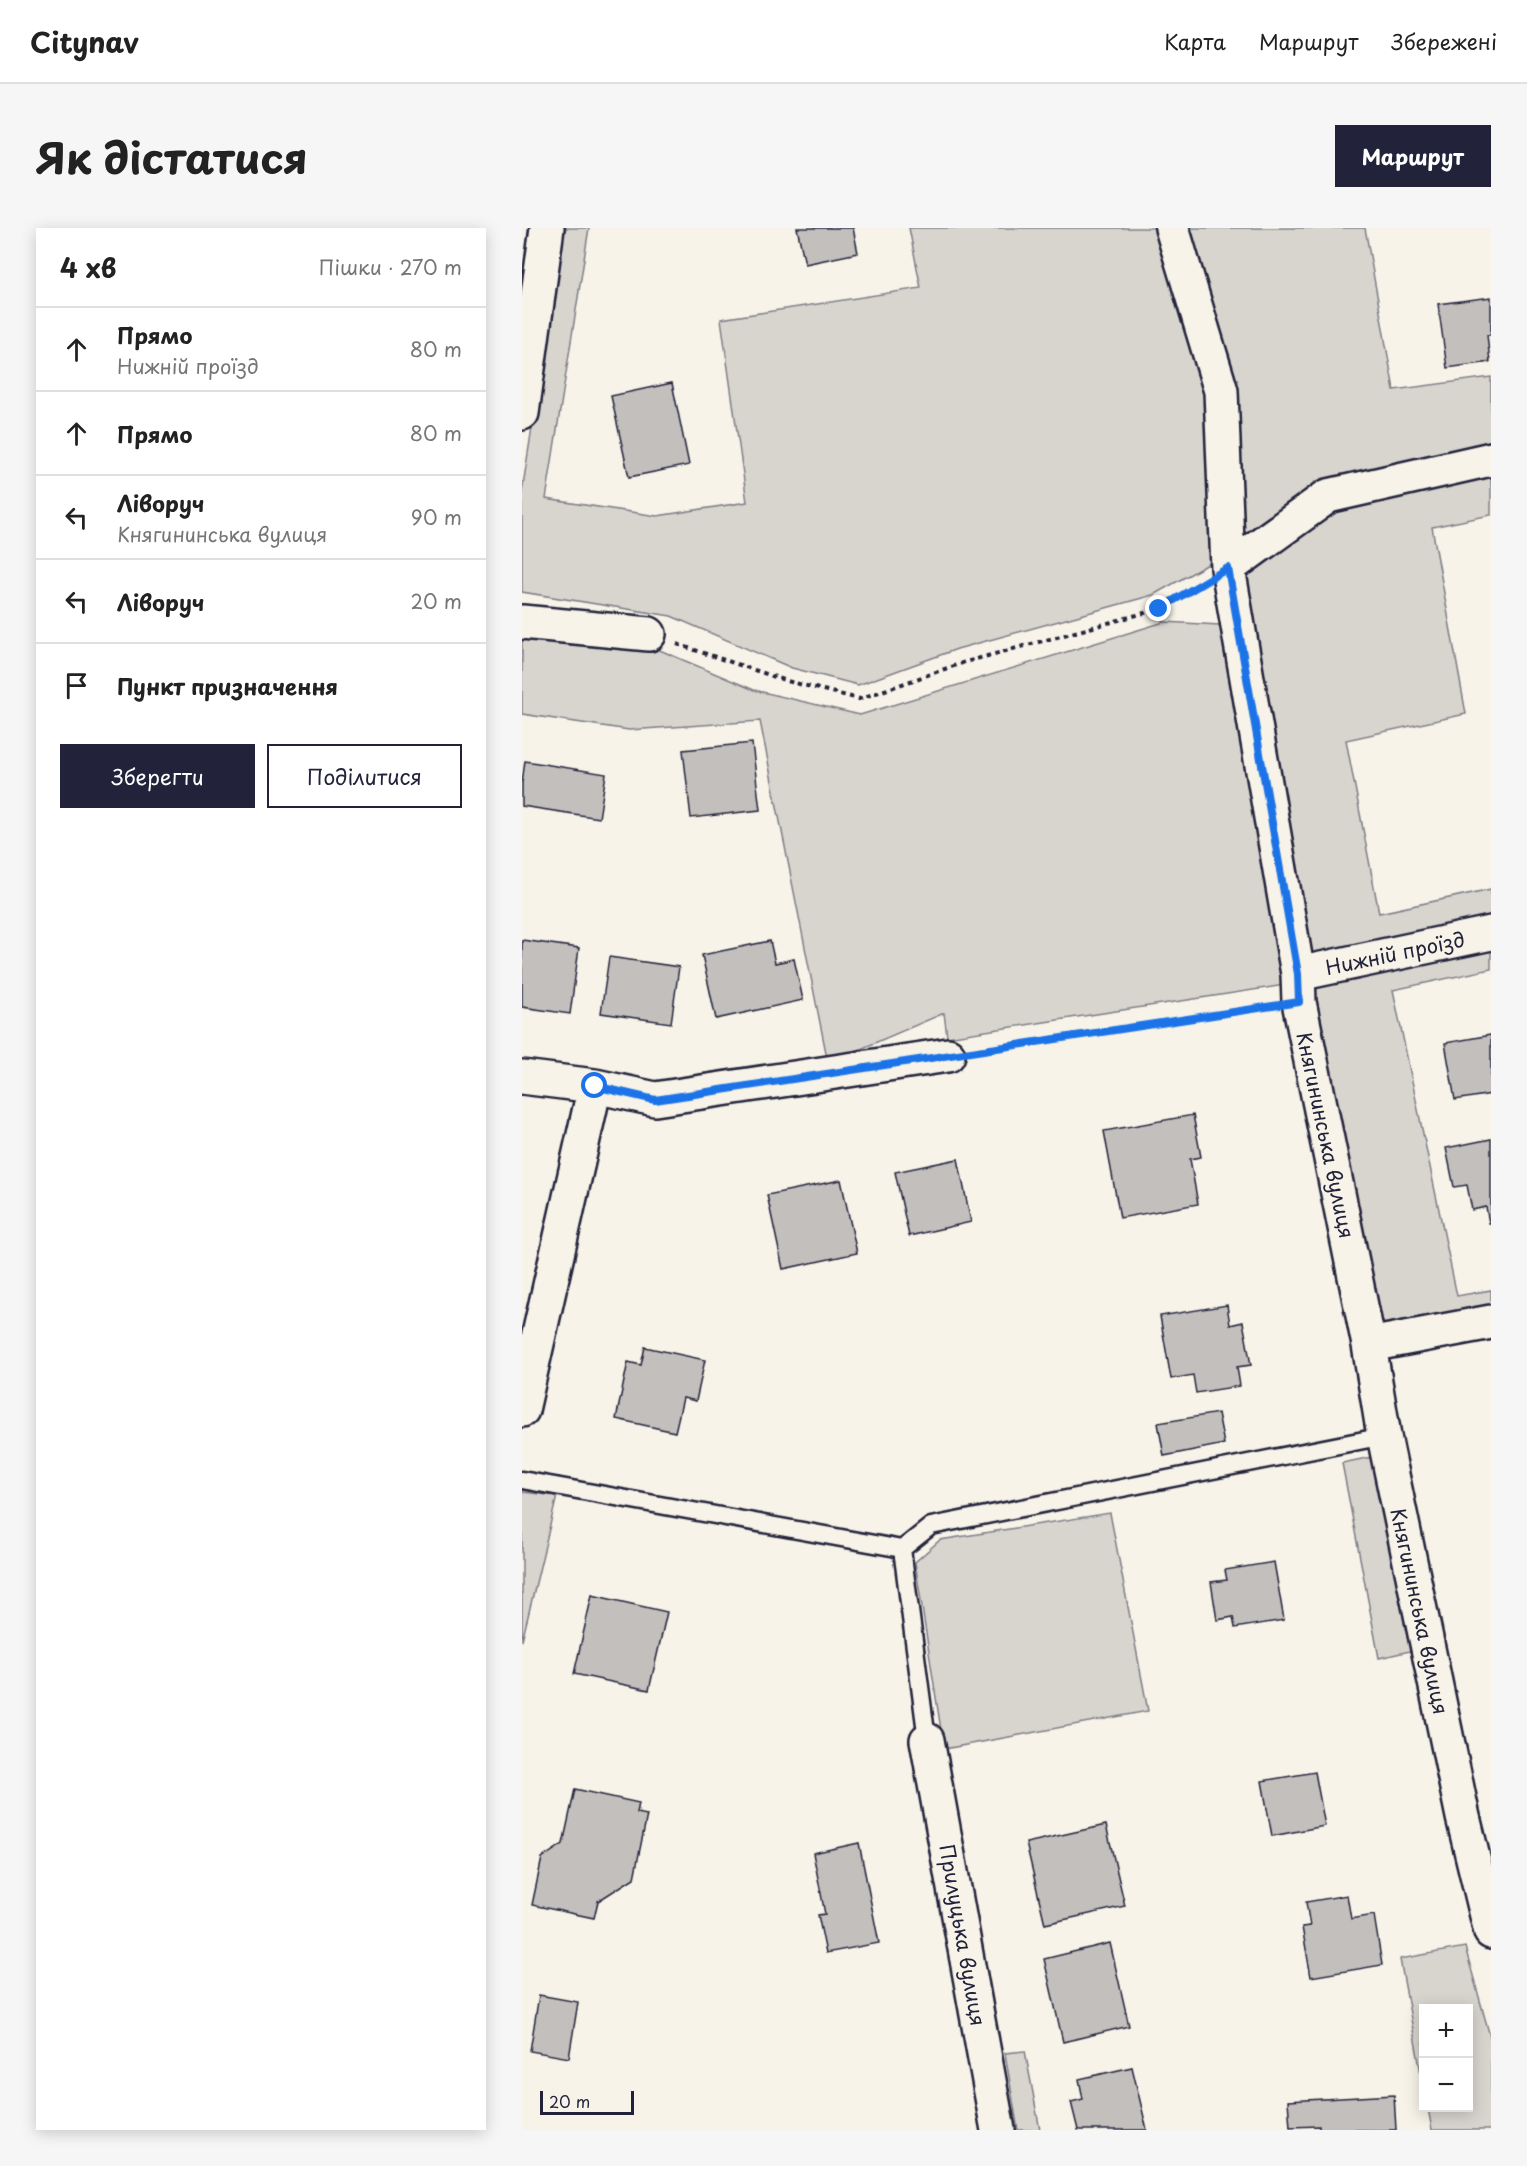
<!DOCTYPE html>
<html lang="uk">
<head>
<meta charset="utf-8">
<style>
	body { margin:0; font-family:"Playpen Sans",sans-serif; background:#f6f6f6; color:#222 }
	.controls { position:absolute; right:18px; bottom:18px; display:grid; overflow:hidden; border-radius:0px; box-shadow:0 3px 15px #0003 }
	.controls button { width:54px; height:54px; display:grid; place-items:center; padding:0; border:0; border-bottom:2px solid #e0e0e0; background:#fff; color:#222; font:30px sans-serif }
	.scale { position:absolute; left:18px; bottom:15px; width:94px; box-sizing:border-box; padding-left:6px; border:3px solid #22223b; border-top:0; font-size:16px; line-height:21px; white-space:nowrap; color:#22223b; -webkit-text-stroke:4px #f7f3e8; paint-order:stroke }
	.stop { position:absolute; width:18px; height:18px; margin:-14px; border:4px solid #1a73e8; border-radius:50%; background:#fff }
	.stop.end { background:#1a73e8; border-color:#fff; box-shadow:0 2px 6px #0008 }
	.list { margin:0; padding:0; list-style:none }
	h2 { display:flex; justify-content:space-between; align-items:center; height:78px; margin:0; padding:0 24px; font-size:26px }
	h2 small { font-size:20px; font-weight:400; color:#767676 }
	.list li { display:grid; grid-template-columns:39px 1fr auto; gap:18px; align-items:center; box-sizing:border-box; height:84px; padding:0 24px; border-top:2px solid #e0e0e0 }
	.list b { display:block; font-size:22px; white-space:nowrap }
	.list p { margin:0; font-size:20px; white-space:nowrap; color:#767676 }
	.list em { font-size:20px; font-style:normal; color:#767676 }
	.actions { display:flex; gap:12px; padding:18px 24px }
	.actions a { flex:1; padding:14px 0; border:2px solid #22223b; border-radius:0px; text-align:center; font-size:21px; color:#22223b }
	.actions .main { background:#22223b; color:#fff }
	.icon { flex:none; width:33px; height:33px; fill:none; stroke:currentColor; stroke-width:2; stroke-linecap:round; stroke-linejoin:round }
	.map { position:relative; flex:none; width:969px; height:1902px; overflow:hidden; border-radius:0px }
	header { display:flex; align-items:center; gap:36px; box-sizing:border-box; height:84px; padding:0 30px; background:#fff; border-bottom:2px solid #e0e0e0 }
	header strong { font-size:28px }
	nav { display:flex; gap:33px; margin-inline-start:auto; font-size:21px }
	.intro { display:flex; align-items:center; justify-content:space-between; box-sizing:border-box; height:144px; padding:0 36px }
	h1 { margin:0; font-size:42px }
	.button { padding:15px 27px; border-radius:0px; background:#22223b; color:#fff; font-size:21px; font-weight:700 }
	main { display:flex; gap:36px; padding:0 36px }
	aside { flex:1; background:#fff; border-radius:0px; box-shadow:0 3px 15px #0003 }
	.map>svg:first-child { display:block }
</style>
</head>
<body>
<header>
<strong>Citynav</strong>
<nav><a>Карта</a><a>Маршрут</a><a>Збережені</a></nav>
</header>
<div class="intro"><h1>Як дістатися</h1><a class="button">Маршрут</a></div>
<main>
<aside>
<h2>4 хв<small>Пішки · 270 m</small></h2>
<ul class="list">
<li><svg class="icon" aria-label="ahead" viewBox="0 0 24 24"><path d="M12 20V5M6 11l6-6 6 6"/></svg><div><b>Прямо</b><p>Нижній проїзд</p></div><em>80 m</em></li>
<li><svg class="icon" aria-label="ahead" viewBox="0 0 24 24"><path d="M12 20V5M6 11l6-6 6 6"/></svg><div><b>Прямо</b></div><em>80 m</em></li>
<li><svg class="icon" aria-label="left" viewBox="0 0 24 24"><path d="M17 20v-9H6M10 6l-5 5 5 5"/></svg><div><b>Ліворуч</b><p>Княгининська вулиця</p></div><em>90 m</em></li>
<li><svg class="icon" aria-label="left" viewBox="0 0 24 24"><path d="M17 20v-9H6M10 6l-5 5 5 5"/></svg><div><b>Ліворуч</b></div><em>20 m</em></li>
<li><svg class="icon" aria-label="arrive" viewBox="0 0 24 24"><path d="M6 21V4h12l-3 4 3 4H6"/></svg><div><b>Пункт призначення</b></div></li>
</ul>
<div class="actions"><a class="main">Зберегти</a><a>Поділитися</a></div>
</aside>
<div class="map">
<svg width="969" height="1902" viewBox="0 0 969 1902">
	<rect width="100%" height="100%" fill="#f7f3e8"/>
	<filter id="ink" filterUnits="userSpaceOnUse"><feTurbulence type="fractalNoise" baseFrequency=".0167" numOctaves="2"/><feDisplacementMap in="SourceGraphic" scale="12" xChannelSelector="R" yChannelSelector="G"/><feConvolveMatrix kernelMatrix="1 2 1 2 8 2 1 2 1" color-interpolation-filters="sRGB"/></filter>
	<g filter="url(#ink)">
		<path fill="#d8d5cf" stroke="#7d7c85" stroke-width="1.5" d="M41 0H67L24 271 135 288 225 274 199 91 399 60 387 0H843L872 162 969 149V216L699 329 631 367 435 421 336 457 270 440 149 388 0 364V264Z
			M969 243V287L910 299 944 486 824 512 857 685 969 661V693L787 734 718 345 810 278Z
			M642 394 698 397 763 757 425 809 422 785 306 835 238 493 107 502 0 486V402L121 415 232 462 338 487Z
			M969 716V741L871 762 935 1068 969 1062V1077L859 1100 789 754Z
			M850 1229 888 1423 857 1430 820 1235Z
			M0 1264 35 1268 0 1413Z
			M588 1285 626 1483 422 1521 393 1334 418 1312Z
			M943 1719 969 1812V1902H910L906 1880H946V1780H902L901 1856 878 1731Z
			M503 1823 518 1902H496L483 1825Z"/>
		<path fill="#c2bfbd" stroke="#22223b" stroke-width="1.5" d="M275 0H331L336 25 283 36Z
			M969 69V107H965L968 134 925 140 916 76Z
			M150 155 167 237 107 249 89 168Z
			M230 515 238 582 169 590 161 522Z
			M3 533 84 546 77 590 0 578V555Z
			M0 712 57 720 48 786 0 779Z
			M248 713 253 735 272 731 281 772 194 791 180 727Z
			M87 729 157 739 149 795 79 785Z
			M969 807V866L933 872 923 815Z
			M671 887 679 929 668 931 676 976 598 990 582 903Z
			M969 911V995H967L964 979 950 982 945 957 932 959 924 920Z
			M436 931 449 994 387 1008 373 944Z
			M319 952 335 1025 261 1041 245 967Z
			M705 1077 708 1097 721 1094 729 1137 715 1139 718 1158 674 1165 671 1147 649 1151 638 1088Z
			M123 1119 183 1132 174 1173 161 1170 153 1204 94 1191 106 1134 119 1137Z
			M696 1185 702 1216 642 1228 636 1195Z
			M752 1334 762 1392 713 1400 711 1389 695 1392 689 1354 705 1352 703 1342Z
			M70 1367 145 1384 127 1462 52 1446Z
			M793 1544 803 1598 750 1608 740 1553Z
			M53 1561 117 1575 115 1585 125 1587 112 1650 76 1673 72 1690 10 1677 20 1630 41 1616Z
			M584 1597 603 1678 523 1696 504 1615Z
			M337 1615 357 1715 304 1725 296 1687 303 1686 291 1625Z
			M825 1667 829 1691 852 1687 860 1737 789 1749 780 1699 788 1698 784 1674Z
			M588 1715 607 1798 541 1814 522 1731Z
			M17 1767 56 1774 47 1830 8 1823Z
			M610 1839 625 1902H556L549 1874 561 1871 557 1851Z
			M872 1867 874 1902H797V1898L768 1899 766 1873Z"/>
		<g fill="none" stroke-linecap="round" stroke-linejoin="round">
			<defs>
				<path id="lane" d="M0 1252 380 1321 409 1298 862 1208
					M380 1321 405 1512"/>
				<path id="street" d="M650 0 699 163 706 340 776 746 777 774 847 1117 862 1208 941 1589 969 1704
					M0 185 25 0
					M706 340 806 268 969 231
					M0 394 127 406
					M776 746 969 705
					M0 849 73 858 133 871 426 827
					M847 1117 969 1094
					M0 1182 73 858
					M405 1512 476 1902"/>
			</defs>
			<use href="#lane" stroke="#22223b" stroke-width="21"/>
			<use href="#street" stroke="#22223b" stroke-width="38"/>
			<path stroke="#22223b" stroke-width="4" stroke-dasharray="4.5 4.5" stroke-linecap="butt" d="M155 416 265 453 337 471 440 435 637 381 677 357
				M456 822 746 779"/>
			<use href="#lane" stroke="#f7f3e8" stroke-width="16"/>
			<use href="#street" stroke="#f7f3e8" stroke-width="33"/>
		</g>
	</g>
	<g fill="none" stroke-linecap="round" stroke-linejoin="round" filter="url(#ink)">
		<path stroke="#1a73e8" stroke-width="8" d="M73 858 133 872 777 774 776 746 706 340 637 381"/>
	</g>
	<g text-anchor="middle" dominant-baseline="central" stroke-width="4.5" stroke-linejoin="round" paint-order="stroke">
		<g font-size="20" fill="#22223b" stroke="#f7f3e8">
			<text transform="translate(873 725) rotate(-12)">Нижній проїзд</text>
			<text transform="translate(804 907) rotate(78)">Княгининська вулиця</text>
			<text transform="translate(898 1383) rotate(78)">Княгининська вулиця</text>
			<text transform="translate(441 1707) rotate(80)">Прилуцька вулиця</text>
		</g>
	</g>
</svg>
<div class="controls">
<button>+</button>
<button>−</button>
</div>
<div class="scale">20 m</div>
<div class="stop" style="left:73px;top:858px"></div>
<div class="stop end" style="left:637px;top:381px"></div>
</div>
</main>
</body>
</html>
